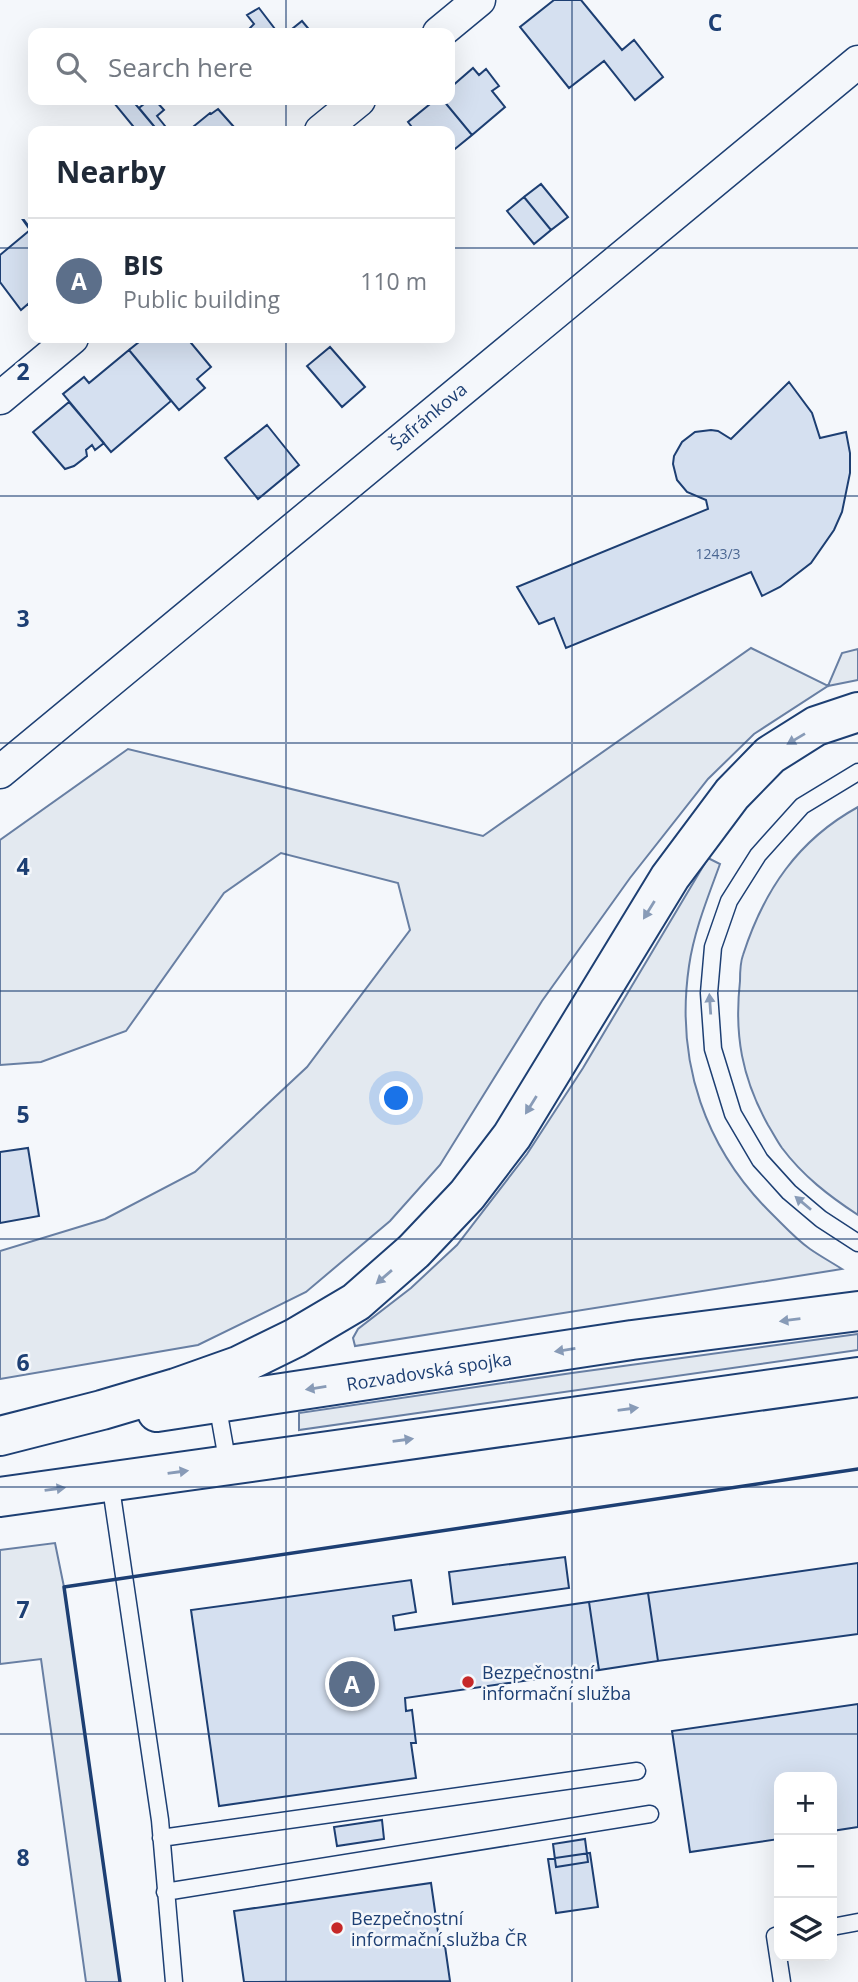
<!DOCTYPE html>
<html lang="en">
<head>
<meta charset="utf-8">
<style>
	body { margin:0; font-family:"Open Sans",sans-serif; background:#f2f2f3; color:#1f2937 }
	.controls { position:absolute; right:21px; bottom:21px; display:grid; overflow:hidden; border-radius:14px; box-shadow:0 7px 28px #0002 }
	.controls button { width:63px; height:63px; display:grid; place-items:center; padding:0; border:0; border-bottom:2px solid #e0e1e3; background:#fff; color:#1f2937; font:35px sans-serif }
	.you { position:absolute; left:397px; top:1099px; width:24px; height:24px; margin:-18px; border:5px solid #fff; border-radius:50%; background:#1a73e8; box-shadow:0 0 0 10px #1a73e833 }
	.badge { display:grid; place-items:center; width:46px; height:46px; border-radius:50%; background:#ea580c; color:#fff; font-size:23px; font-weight:700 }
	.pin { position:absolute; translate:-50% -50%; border:4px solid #fff; box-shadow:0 2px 7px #0006 }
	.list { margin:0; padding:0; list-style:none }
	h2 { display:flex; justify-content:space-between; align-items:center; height:91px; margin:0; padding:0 28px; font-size:30px }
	h2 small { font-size:23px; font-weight:400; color:#747a83 }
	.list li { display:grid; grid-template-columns:46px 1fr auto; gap:21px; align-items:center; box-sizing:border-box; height:126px; padding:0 28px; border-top:2px solid #e0e1e3 }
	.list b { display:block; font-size:26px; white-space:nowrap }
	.list p { margin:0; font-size:23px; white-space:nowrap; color:#747a83 }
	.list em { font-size:23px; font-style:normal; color:#747a83 }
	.icon { flex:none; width:38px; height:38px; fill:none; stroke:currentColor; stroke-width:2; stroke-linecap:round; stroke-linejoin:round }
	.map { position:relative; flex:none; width:858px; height:1982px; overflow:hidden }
	.search { position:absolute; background:#fff; box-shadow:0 7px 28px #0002; left:28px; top:28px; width:427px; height:77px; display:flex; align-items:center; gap:18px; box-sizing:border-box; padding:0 24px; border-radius:14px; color:#747a83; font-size:26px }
	.panel { position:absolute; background:#fff; box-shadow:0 7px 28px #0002; left:28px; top:126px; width:427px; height:217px; border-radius:14px }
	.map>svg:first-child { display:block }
</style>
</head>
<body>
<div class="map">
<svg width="858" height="1982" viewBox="0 0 858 1982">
	<rect width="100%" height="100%" fill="#f4f7fb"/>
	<path fill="#e3e9f0" stroke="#687fa3" stroke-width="2" d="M751 648 828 686 842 653 858 649V680L828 686 754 734 708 779 630 878 542 1001 440 1165 390 1221 306 1292 198 1345 0 1379V1251L105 1219 195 1172 307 1067 410 930 398 883 281 853 224 893 126 1031 41 1062 0 1065V840L128 749 483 836Z
		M858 807V1215C829 1196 803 1176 782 1148 777 1141 773 1133 768 1125 742 1078 734 1035 740 981 740 973 740 963 743 955 764 890 798 840 858 807Z
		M708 858 720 864C708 897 694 931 689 966 675 1062 705 1150 775 1217 786 1228 797 1240 810 1249 820 1256 831 1262 842 1269L355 1346 353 1338 358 1329 411 1288 457 1245 527 1154 583 1068Z
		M858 1334V1350L299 1430V1413L572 1373Z
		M55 1543 64 1587 120 1982H86L41 1659 0 1664V1550Z"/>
	<path fill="#d5e0f0" stroke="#1d3f73" stroke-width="2" d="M554 0H581L622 50 634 40 663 77 635 100 604 61 569 88 520 27Z
		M259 8 278 33H254L250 28 254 24 247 15Z
		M302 21 312 33H287Z
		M473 68 479 75 486 69 499 86 492 91 505 107 472 135 443 100H450V88Z
		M118 100H132L158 131H137L114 103Z
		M149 100H155L164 110 157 116 169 131H158L139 108Z
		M435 100H443L472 135 450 153V131H415L408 122Z
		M218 109 234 127 229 131H188L210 113 211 114Z
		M541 184 568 217 551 230 524 197Z
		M524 197 551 230 534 244 507 211Z
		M23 220H24L33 232V308L32 309 28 304 21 310 0 282V255L30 230Z
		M144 338H187L211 367 197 379 205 388 179 410 129 350Z
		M330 347 365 387 342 407 307 366Z
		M129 350 171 401 111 452 63 394 84 377 89 383Z
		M789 382 812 413 820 438 846 432 850 453V473L842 512 834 530 811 563 780 587 762 596 751 572 566 648 554 618 539 624 517 587 708 509 706 500 687 492 677 480 673 464 674 456 682 442 695 432 711 430 718 431 731 439Z
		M69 402 104 443 95 450 92 445 86 450 87 456 74 466 65 469 33 432Z
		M267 425 299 465 258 499 225 458Z
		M28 1148 39 1216 0 1223V1152Z
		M565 1557 569 1588 453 1604 449 1572Z
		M858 1563V1634L658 1661 648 1593Z
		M411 1580 416 1612 393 1616 395 1630 589 1602 599 1670 405 1698 406 1711 412 1710 416 1743H411L416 1778 219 1806 191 1610Z
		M648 1593 658 1661 599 1670 589 1602Z
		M858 1704V1827L832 1831V1777H779V1839L690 1852 672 1731Z
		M382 1820 384 1839 337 1846 334 1827Z
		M585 1839 588 1862 556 1867 553 1844Z
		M590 1853 598 1907 556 1913 548 1859Z
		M431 1883 440 1946H445L450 1981 244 1982 234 1911Z"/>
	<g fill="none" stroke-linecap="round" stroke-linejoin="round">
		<defs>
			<path id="lane" d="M858 772 802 806 758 855 729 901 713 947 709 993 713 1049 733 1114 760 1160 789 1192 821 1219 858 1243
				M217 1403 228 1465
				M110 1481 160 1820 174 1982
				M161 1838 637 1771
				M165 1892 650 1814
				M832 1927 858 1922
				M779 1935 775 1936 782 1982"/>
			<path id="street" d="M439 33 479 0
				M321 131 359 100
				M0 398 72 338
				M0 772 858 62"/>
			<path id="highway" d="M157 1412 632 1340 858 1311
				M0 1436 102 1410 176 1388 238 1366 295 1338 356 1302 414 1251 467 1195 512 1136 670 877 732 794 770 755 816 726 858 712
				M0 1497 858 1377"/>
		</defs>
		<use href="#lane" stroke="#1d3f73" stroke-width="19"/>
		<use href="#street" stroke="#1d3f73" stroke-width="35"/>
		<use href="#highway" stroke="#1d3f73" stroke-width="42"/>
		<use href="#lane" stroke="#f4f7fb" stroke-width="16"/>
		<use href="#street" stroke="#f4f7fb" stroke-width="32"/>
		<use href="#highway" stroke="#f4f7fb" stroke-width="38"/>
		<path stroke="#1d3f73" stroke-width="3.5" d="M120 1982 64 1587 858 1469"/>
	</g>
	<defs><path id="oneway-solid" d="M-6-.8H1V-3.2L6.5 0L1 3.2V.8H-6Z" transform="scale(1.75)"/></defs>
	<g fill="#889bb7">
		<use href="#oneway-solid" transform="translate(796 739) rotate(149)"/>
		<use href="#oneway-solid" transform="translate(649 910) rotate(122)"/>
		<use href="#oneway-solid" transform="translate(710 1004) rotate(-94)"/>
		<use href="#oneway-solid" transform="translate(531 1105) rotate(122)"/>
		<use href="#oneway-solid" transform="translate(803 1203) rotate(-140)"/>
		<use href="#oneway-solid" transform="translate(384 1277) rotate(139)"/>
		<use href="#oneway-solid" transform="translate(790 1320) rotate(173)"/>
		<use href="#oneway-solid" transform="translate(565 1350) rotate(171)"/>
		<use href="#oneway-solid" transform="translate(316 1388) rotate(171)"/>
		<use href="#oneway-solid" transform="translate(628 1409) rotate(-8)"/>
		<use href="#oneway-solid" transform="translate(403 1440) rotate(-8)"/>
		<use href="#oneway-solid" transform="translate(178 1472) rotate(-8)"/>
		<use href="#oneway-solid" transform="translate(55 1489) rotate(-8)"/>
	</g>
	<path fill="none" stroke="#1d3f73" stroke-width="2" stroke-opacity="0.55" d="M286 0V33M572 0V1982M286 100V131M0 248H33M450 248H858M286 338V1982M0 496H858M0 743H858M0 991H858M0 1239H858M0 1487H858M0 1734H858"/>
	<g fill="#c62828" stroke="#f4f7fb" stroke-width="2.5">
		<circle cx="468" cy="1682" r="7"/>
		<circle cx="337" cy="1928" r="7"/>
	</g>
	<g text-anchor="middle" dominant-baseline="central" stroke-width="5" stroke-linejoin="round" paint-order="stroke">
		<g font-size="14" fill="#4b6792">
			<text x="718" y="553">1243/3</text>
		</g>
		<g font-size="18" fill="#1d3f73" stroke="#f4f7fb">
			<text transform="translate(428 416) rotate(-40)">Šafránkova</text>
			<text transform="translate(429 1371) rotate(-9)">Rozvadovská spojka</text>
		</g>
		<g font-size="18" fill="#1d3f73" stroke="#f4f7fb" text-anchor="start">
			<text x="482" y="1672">Bezpečnostní<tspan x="482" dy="21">informační služba</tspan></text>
			<text x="351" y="1918">Bezpečnostní<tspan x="351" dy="21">informační služba ČR</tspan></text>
		</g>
	</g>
	<g font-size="23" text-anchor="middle" font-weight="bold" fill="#1d3f73" stroke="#f4f7fb" stroke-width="5" stroke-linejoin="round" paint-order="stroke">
		<text x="715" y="31">C</text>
		<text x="23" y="380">2</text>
		<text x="23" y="627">3</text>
		<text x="23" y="875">4</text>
		<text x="23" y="1123">5</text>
		<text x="23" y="1371">6</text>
		<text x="23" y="1618">7</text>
		<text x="23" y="1866">8</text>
	</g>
</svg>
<div class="controls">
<button>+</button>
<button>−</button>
<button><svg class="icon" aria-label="layers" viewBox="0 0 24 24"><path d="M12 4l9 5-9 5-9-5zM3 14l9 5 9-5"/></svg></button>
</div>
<div class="you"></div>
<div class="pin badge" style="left:352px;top:1684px;background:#5c6f8a">A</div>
<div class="search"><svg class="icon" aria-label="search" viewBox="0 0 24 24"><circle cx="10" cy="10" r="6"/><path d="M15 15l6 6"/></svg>Search here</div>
<section class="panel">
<h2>Nearby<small></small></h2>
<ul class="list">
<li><span class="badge" style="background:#5c6f8a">A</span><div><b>BIS</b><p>Public building</p></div><em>110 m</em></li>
</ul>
</section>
</div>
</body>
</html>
